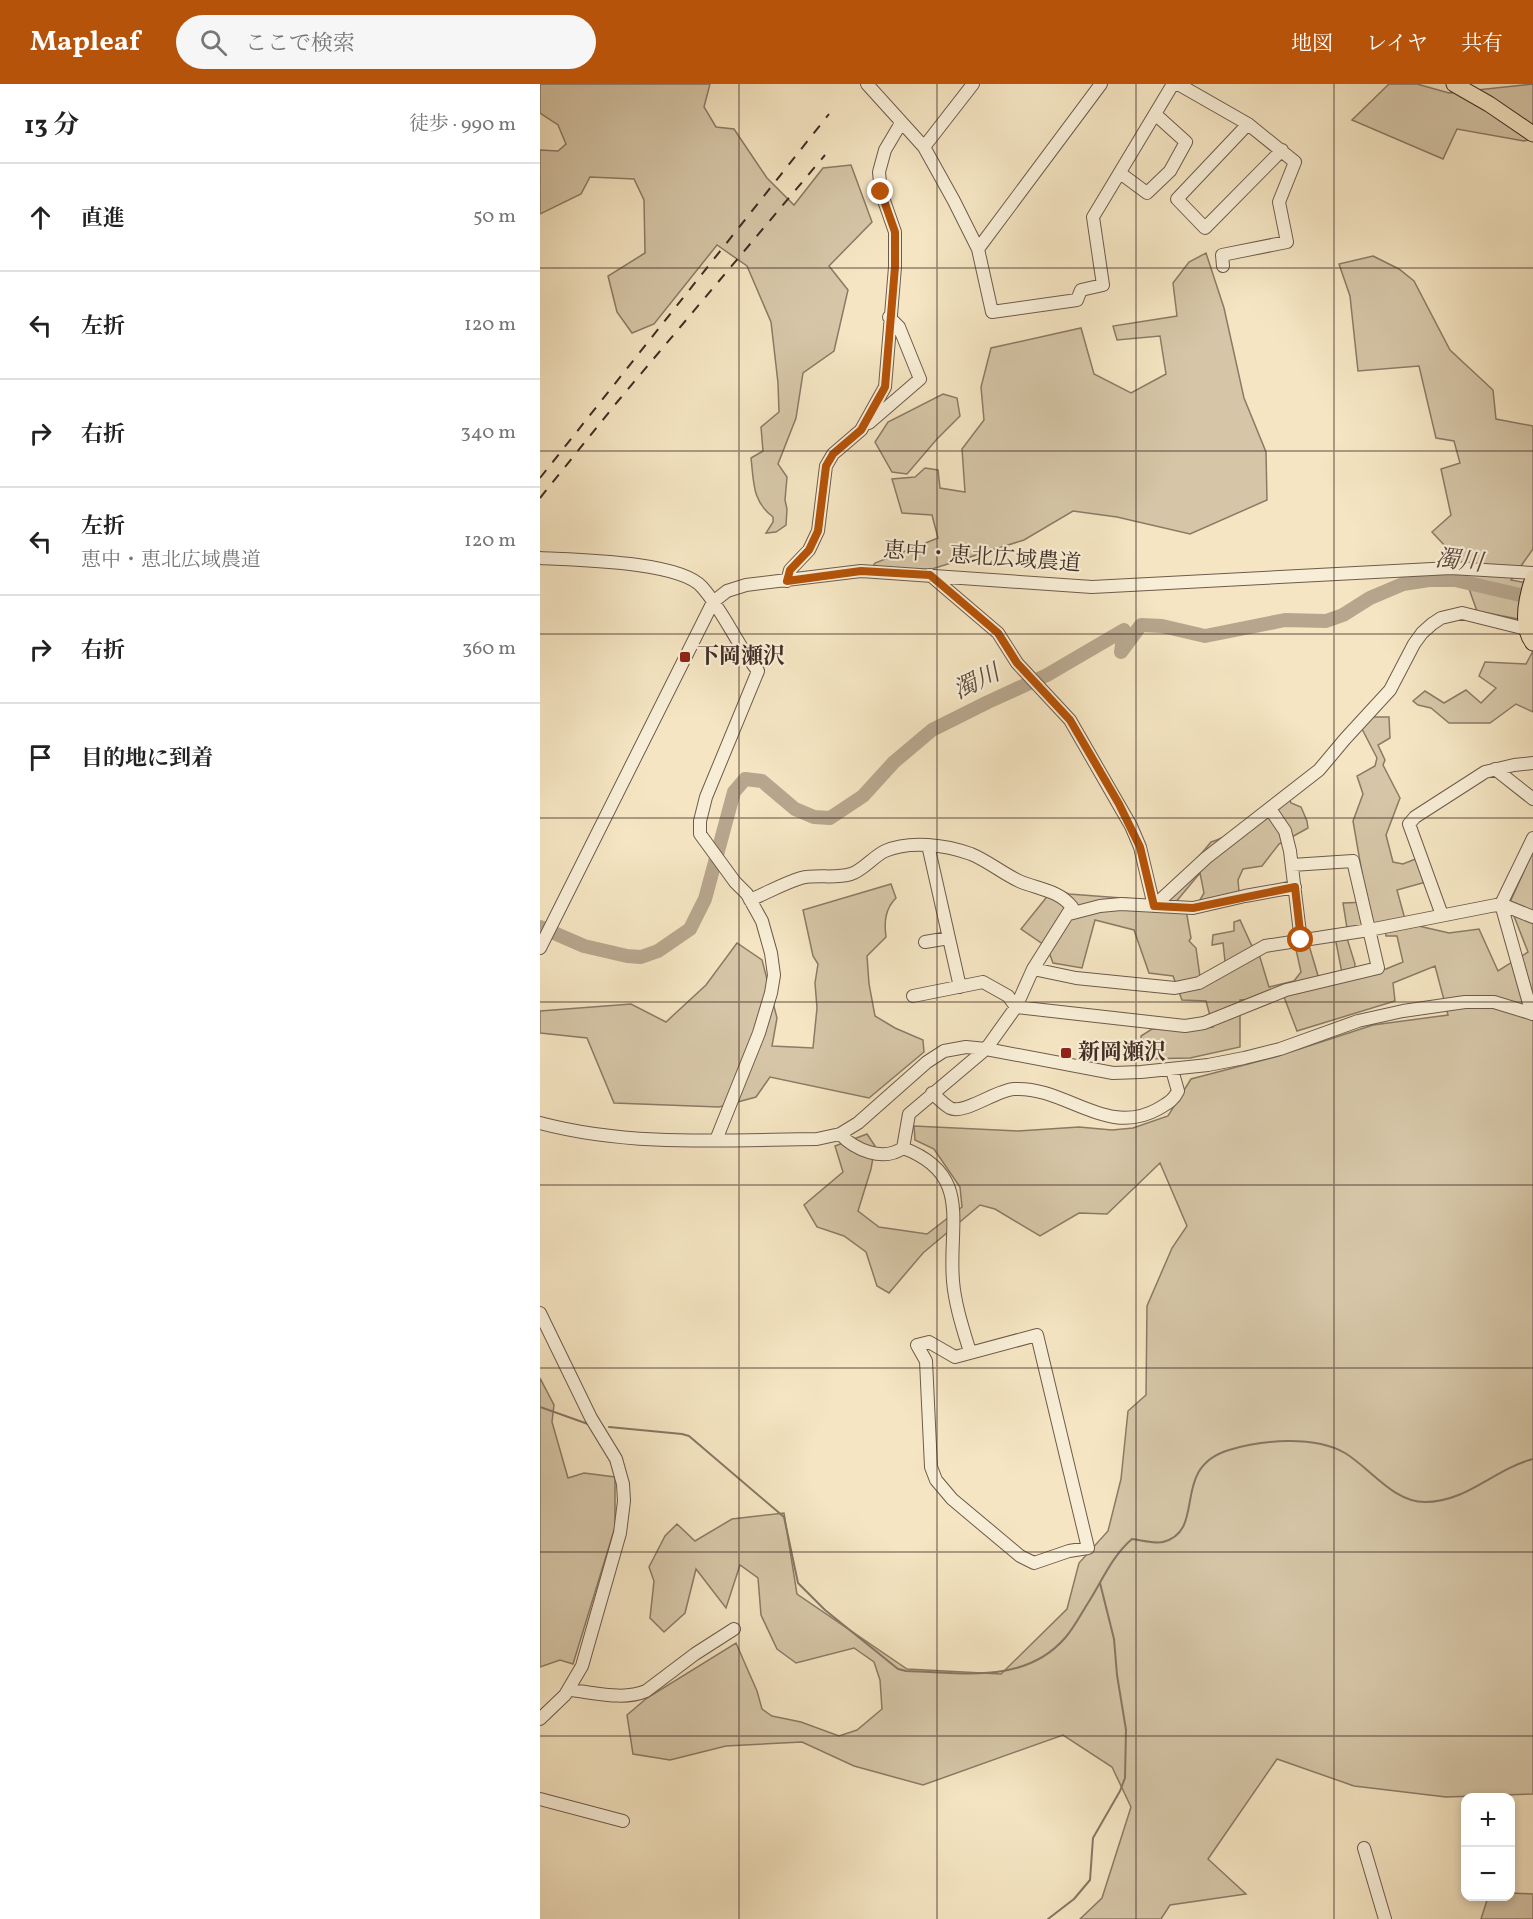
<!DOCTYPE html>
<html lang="ja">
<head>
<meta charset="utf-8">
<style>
	body { margin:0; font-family:Vollkorn,"Noto Serif JP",serif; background:#f6f6f6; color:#222 }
	.controls { position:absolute; right:18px; bottom:18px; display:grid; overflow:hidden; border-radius:12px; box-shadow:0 3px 9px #0003 }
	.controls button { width:54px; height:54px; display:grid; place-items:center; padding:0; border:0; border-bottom:2px solid #e0e0e0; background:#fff; color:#222; font:30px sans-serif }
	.stop { position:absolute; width:18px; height:18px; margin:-14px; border:4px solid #b45309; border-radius:50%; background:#fff }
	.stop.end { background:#b45309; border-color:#fff; box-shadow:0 2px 6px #0008 }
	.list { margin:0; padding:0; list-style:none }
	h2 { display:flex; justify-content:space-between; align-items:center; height:78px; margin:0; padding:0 24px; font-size:26px }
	h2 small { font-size:20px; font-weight:400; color:#767676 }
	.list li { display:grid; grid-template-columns:39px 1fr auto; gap:18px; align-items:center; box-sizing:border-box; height:108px; padding:0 24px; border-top:2px solid #e0e0e0 }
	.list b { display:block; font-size:22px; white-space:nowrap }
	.list p { margin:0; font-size:20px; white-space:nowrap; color:#767676 }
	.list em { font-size:20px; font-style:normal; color:#767676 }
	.icon { flex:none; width:33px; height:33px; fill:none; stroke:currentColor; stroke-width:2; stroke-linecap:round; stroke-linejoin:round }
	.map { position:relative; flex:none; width:993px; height:1835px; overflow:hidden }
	header { display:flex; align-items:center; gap:36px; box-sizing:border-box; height:84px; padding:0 30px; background:#b45309; color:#fff }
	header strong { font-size:28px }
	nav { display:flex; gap:33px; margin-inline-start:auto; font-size:21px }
	.search { width:420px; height:54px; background:#f6f6f6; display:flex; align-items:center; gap:15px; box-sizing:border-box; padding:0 21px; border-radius:33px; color:#767676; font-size:22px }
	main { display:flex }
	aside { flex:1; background:#fff }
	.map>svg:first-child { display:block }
</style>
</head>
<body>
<header>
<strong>Mapleaf</strong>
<div class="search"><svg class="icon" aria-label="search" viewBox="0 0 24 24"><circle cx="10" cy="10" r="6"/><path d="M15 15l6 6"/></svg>ここで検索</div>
<nav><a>地図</a><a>レイヤ</a><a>共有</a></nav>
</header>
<main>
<aside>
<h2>13 分<small>徒歩 · 990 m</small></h2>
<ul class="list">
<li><svg class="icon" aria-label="ahead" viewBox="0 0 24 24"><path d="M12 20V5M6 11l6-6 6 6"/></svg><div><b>直進</b></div><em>50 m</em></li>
<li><svg class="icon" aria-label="left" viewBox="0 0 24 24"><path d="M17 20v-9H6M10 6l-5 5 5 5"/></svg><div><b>左折</b></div><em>120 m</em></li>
<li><svg class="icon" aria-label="right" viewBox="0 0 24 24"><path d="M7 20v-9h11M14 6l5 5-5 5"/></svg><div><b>右折</b></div><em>340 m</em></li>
<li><svg class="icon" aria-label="left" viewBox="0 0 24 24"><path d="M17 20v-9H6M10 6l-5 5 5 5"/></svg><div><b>左折</b><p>恵中・恵北広域農道</p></div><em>120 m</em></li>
<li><svg class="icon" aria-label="right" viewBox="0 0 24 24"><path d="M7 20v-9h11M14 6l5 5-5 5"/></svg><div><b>右折</b></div><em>360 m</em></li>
<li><svg class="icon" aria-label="arrive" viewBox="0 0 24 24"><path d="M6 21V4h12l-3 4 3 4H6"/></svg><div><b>目的地に到着</b></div></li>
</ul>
</aside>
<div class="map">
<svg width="993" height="1835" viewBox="0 0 993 1835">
	<rect width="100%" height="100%" fill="#f5e5c2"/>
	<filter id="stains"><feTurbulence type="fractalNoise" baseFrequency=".00333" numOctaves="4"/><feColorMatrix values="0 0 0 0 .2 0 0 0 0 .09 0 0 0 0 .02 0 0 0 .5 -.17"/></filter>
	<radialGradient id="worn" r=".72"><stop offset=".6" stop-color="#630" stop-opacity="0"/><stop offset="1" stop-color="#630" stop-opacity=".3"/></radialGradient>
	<path fill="#d6c6a7" stroke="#8b7a66" stroke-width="1.5" d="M0 0H170L164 23 176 43 194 45 227 94 254 121 283 84 311 81 332 138 289 182 308 206 294 267 263 289 256 334 238 380 247 393 245 416 247 425 246 441 236 448 226 449 233 438V433C212 417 214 399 211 374L223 367 221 343 239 328 238 299 231 238 207 182 177 161 114 240 92 249 77 228 68 192 105 169 104 116 94 95 50 93 41 110 0 130V66L18 67 26 60 18 41 0 29Z
		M849 0H877L909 9 993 0V55L984 57 917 45 903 75 812 36Z
		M666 169 684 224 704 314 726 368 727 416 650 450 577 433 533 427 484 456 392 485 330 486 335 479 398 454 392 431 362 429 352 395 375 393 385 384 398 386 400 404 425 408 422 365 444 336 441 303 451 264 541 244 554 290 591 309 626 290 620 252 577 256 573 242 637 232 633 199 649 178Z
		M833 172 859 185 874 197 910 266 953 306 956 335 993 342V465L971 496 993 500V538L937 527 919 477 892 448 911 431 901 385 920 379 914 357 896 354 879 282 818 287 810 212 799 180Z
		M403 310 417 314 420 332 397 355 367 390 352 388 335 358 348 338Z
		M993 567V628L976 620 950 639H909L891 624 878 621 873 617 885 607 904 619 926 606 941 619 956 604 939 592 945 578 986 580Z
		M834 633H849L850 654 838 661 845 676 843 681 860 714 846 751 853 778 863 780 878 774 886 798 857 806 866 839 909 849 939 845 958 887 988 868 972 827 971 816 993 767V1710L906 1713 814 1702 737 1675 668 1775 706 1810 630 1821 621 1835H540L562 1814 591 1723 572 1683 523 1651 383 1701 314 1682 262 1658 186 1662 130 1676 93 1670 87 1631 107 1614 196 1559 217 1607 222 1625 232 1632 261 1638 299 1652 317 1646 342 1625 340 1596 334 1578 314 1564 256 1579 237 1565 221 1531 218 1494 200 1481 186 1524 156 1485 145 1529 124 1548 110 1534 114 1497 109 1483 125 1452 137 1440 155 1457 192 1435 244 1429 257 1510 367 1585 461 1590 527 1525 539 1479 568 1447 581 1395 588 1327 606 1311 607 1222 632 1164 647 1142 620 1079 567 1130 539 1129 500 1152 455 1125 440 1121 383 1169 349 1209 337 1202 326 1168 304 1152 277 1143 264 1121 303 1088 295 1062 327 1050 335 1062 331 1085 318 1127 339 1143 387 1150 422 1123 420 1103 394 1065 375 1056 374 1042 478 1047 539 1043 572 1046 593 1044 628 1032 651 995 735 973 833 941 908 931 895 882 853 899 855 917 757 947 744 913 700 916V963L650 974 602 975 601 952 612 945 673 943 666 917 642 916 633 892 609 889 594 846 555 836 542 884 513 879 507 863 481 845 514 804 529 810 622 817 671 758C696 751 725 724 747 709L751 719 761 723 767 737 768 744 739 760 722 782 703 785 698 796 699 808 680 824 667 818 657 821 664 809 660 789 630 825 634 829H639L644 825 646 826 651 854 649 857 656 864 661 900 686 886 683 859 672 861 673 851 694 847V838L700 836 711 860 719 870 729 903 754 897 761 888 755 861 768 858 779 895 802 889 795 853 806 851 815 880 814 891 846 885 863 878 857 852H846L845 845 807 844 803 819 827 818 813 737 823 710 817 692 835 682 837 674 821 643Z
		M351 800 356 814C345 825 344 838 346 853L327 872 329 900 335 932 355 944 383 956 384 968 329 1014 230 993 216 1013 179 1023 74 1019 47 954 0 949V927L91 920 126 938 166 901 197 859 222 876 237 934 232 962 273 964 277 924 275 899 278 880 273 872 263 826Z
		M0 1294 14 1321 12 1338 28 1394 44 1389 75 1393V1443L33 1580 20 1576 0 1583Z
		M971 1809 993 1810V1835H941L948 1813 970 1812Z"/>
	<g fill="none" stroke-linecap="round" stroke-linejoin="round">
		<path stroke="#877663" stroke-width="2" d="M0 1323 48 1340
			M69 1343 142 1350 149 1352 244 1433 258 1499 285 1526 358 1585 366 1587C421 1588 484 1601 525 1554 534 1544 541 1530 548 1519 562 1497 572 1472 592 1455 601 1456 615 1460 623 1458 668 1446 629 1384 689 1366 721 1356 774 1351 805 1369 830 1384 853 1418 885 1418 927 1418 954 1385 993 1375
			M508 1835 534 1815 550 1796 553 1754 580 1707 585 1694 586 1646 577 1591 574 1555 560 1499"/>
		<path stroke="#b7a68d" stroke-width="14" d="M0 843 44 862 87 872 101 873 118 867 150 845 165 815 194 708 205 695 222 697 255 725 274 733 290 734 323 712 354 678 392 646 448 618 507 591 584 546 581 568 601 541 622 542 665 552 745 536 786 537 803 531 830 514 863 500 889 496H915L993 514"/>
		<defs>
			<path id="minor" d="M327 0 384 63 414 117 438 165 452 228 537 216 541 206 563 201 553 133 633 0
				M638 0 708 40 755 78 739 118 747 158 682 171 683 182
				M708 40 637 115 665 144 742 66
				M384 63 433 0
				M580 89 607 109 630 87 646 58 615 30
				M438 165 561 0
				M329 339 380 295 359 243 349 233
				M0 474C35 476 139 477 162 503 184 528 197 561 218 587L166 713 160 737V750L195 798 207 810 222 837 231 869 234 891 231 909 219 949 176 1056
				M390 491 458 549 477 579 530 636 591 742 600 763 614 822
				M247 497 250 486 269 466 278 447 286 382 293 370 321 346 345 303 355 183V148L341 108 339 88 345 66 361 39
				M955 685 993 715
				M730 725 745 747 750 767 761 857
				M388 761 420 903
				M210 816C227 809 244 799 261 794 277 790 295 795 311 790 322 787 334 772 345 767 370 756 406 761 431 770 448 777 462 789 479 797 497 805 519 806 532 823L493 885 476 923 446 965 369 1030 363 1064C343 1078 315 1066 300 1050
				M614 822 666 774 779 686 805 655 850 606 874 560 882 549 892 540 901 534 922 529 986 545
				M529 830 560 822 581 820 653 824 705 812 755 803
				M902 831 869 740 875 733 945 688 974 681 993 679
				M385 858 409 854
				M0 864 173 518 187 507 206 501 321 487 552 503 911 484 993 489
				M493 885 536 894 635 904 659 899 725 862 829 846 961 820 993 833
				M373 912 443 898 468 912 476 923 645 942 664 939 746 906 838 884 813 777 752 781
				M992 930 961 820 993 754
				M392 1009C398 1014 403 1020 410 1024 424 1031 456 1006 474 1005 526 1002 566 1054 618 1025 628 1019 633 1017 638 1007L632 986
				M0 1039C90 1063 185 1056 277 1055L300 1050 318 1039 387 978 404 967 426 963 446 965 573 989 601 988 668 981 704 974 740 965 818 937 863 927 925 918H954L993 930
				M363 1064C433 1090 408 1140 413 1197 415 1221 423 1245 430 1268
				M0 1229 51 1334 76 1375 83 1400 84 1417 80 1449 42 1582 25 1611 0 1635
				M497 1251 548 1464 529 1467 494 1479 480 1472 412 1415 396 1396 391 1383 386 1277 377 1261 389 1258 415 1273Z
				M29 1606C53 1608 83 1617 106 1607L155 1570 194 1545
				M0 1715 83 1737
				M824 1764 845 1835"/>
			<path id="major" d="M914 0 949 20 993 50
				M993 494C987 512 980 542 993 559"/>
		</defs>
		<use href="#minor" stroke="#6d5b4c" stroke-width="14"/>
		<use href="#major" stroke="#402d25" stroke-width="17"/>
		<use href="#minor" stroke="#f8eed7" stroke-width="12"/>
		<use href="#major" stroke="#f5e5c2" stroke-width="15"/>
		<path stroke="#402d25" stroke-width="2" stroke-dasharray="10 10" stroke-linecap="butt" d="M0 394 289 30
			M0 414 78 317 285 71"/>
	</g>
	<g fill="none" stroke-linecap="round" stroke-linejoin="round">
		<path stroke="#b45309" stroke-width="8" d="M341 108 355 148V183L345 303 321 346 293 370 286 382 278 447 269 466 250 486 247 497 321 487 390 491 458 549 477 579 530 636 579 720 600 763 614 822 653 824 755 803 761 856"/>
	</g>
	<path fill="none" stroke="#402d25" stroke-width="1.5" stroke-opacity="0.55" d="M199 0V1835M397 0V1835M596 0V1835M794 0V1835M0 184H993M0 367H993M0 550H993M0 734H993M0 918H993M0 1101H993M0 1284H993M0 1468H993M0 1652H993"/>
	<g fill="#8f2418" stroke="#f8eed7" stroke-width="2">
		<rect x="139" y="567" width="12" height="12" rx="3"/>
		<rect x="520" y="963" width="12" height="12" rx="3"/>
	</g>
	<g text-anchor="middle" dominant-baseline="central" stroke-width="4.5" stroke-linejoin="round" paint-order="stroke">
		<g font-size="22" fill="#402d25" stroke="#f8eed7">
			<text transform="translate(442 474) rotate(4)">恵中・恵北広域農道</text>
		</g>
		<g font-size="22" font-weight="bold" fill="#402d25" stroke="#f8eed7" text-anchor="start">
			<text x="157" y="573">下岡瀬沢</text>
			<text x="538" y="969">新岡瀬沢</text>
		</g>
		<g font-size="24" font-style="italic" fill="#5e4b3f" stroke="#f8eed7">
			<text transform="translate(919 478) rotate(6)">濁川</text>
			<text transform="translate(437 599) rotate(-26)">濁川</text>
		</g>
	</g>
	<rect width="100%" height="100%" filter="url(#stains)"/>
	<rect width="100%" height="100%" fill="url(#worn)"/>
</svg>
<div class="controls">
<button>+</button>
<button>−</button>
</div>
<div class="stop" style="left:761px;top:856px"></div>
<div class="stop end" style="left:341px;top:108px"></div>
</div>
</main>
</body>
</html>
